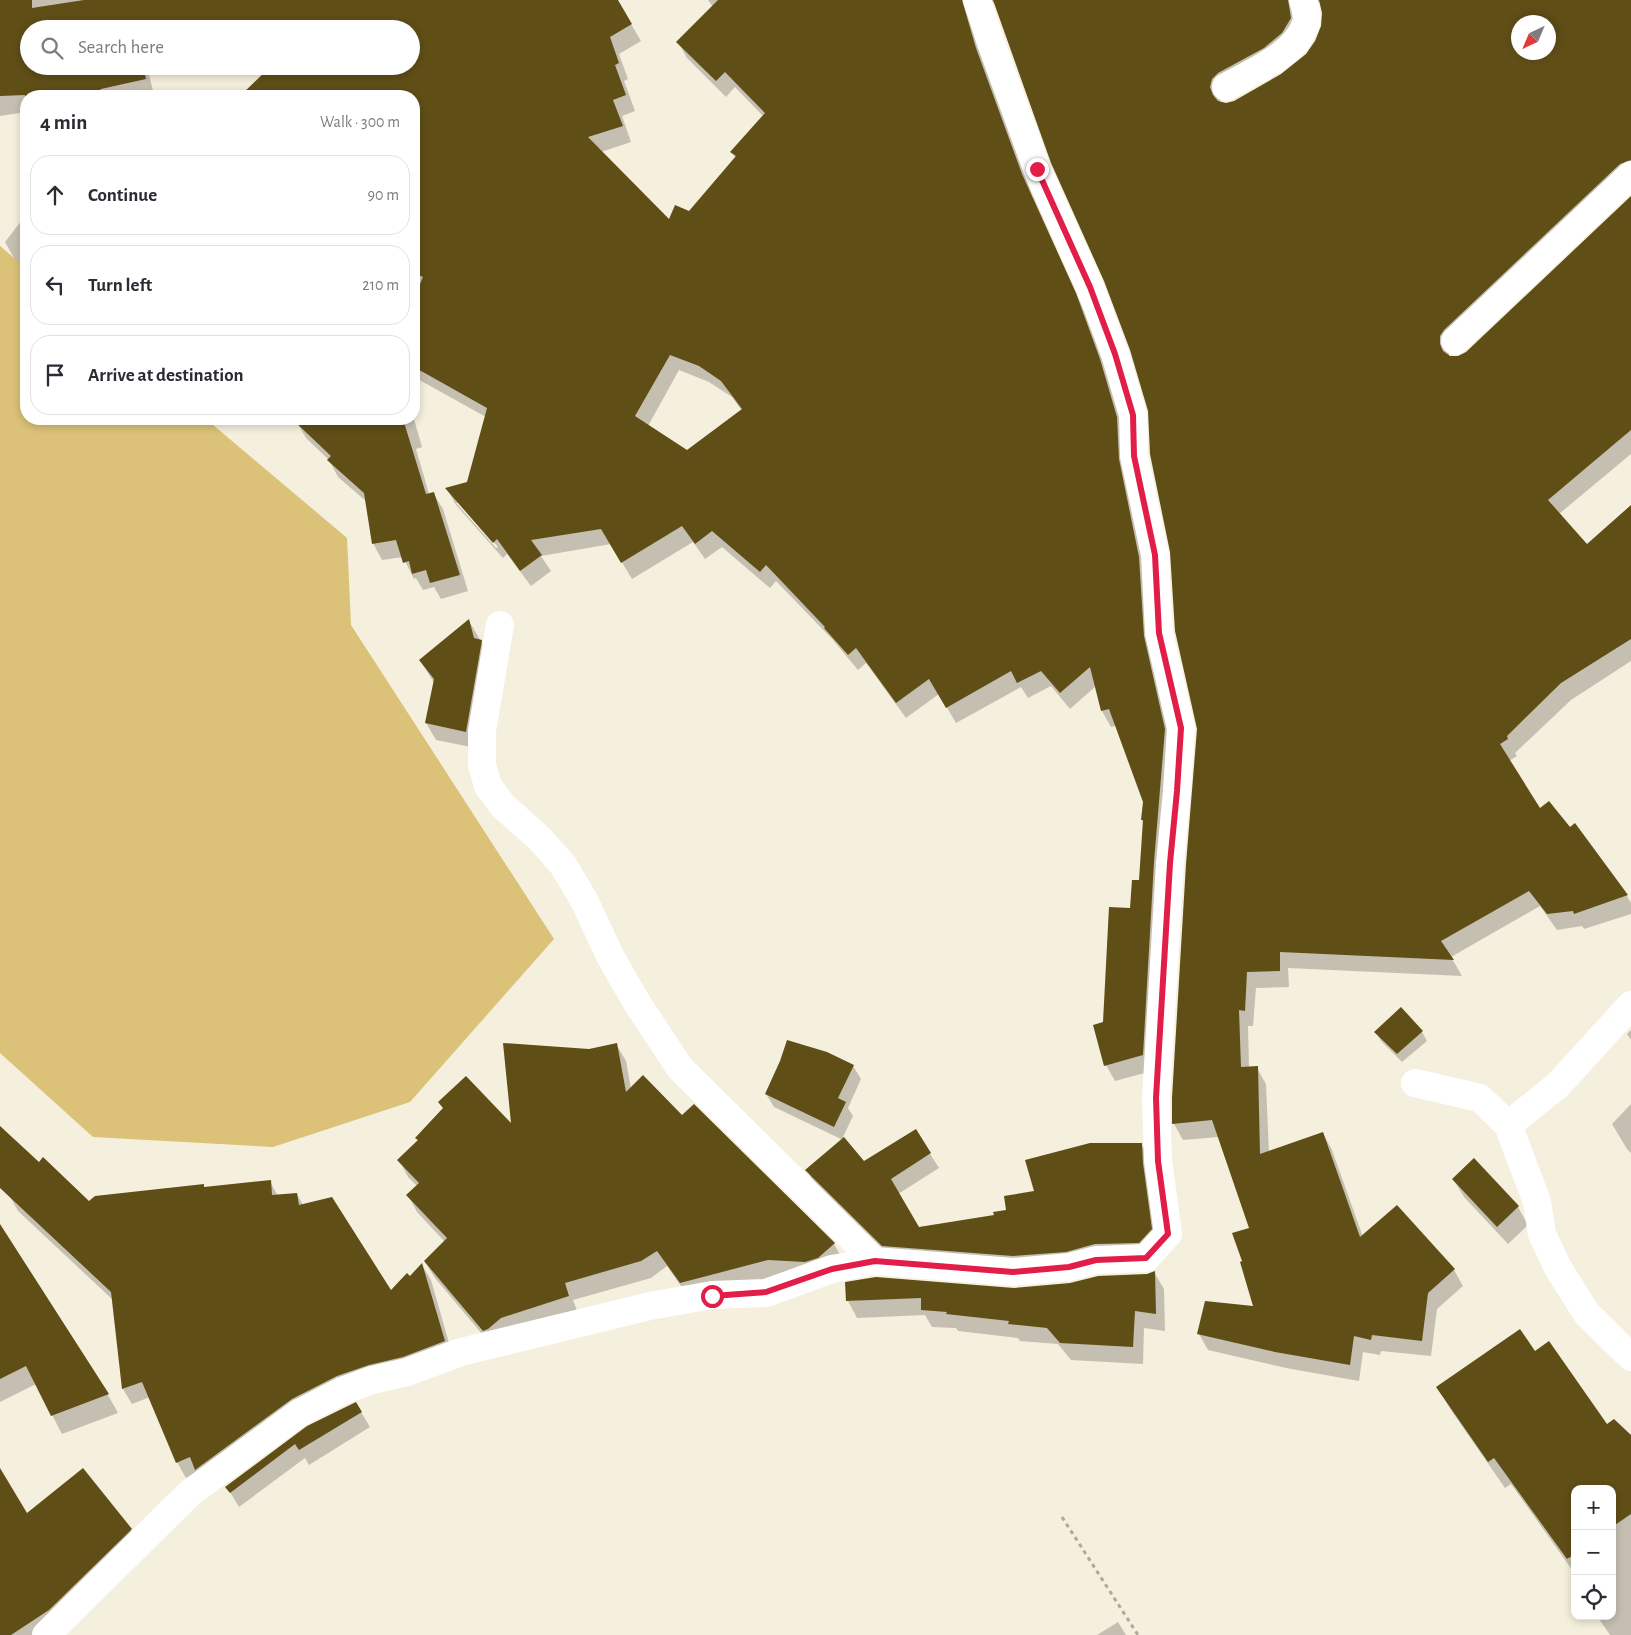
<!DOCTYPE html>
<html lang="en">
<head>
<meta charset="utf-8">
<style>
	body { margin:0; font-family:"Alegreya Sans",sans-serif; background:#f7f7f7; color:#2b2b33 }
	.controls { position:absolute; right:15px; bottom:15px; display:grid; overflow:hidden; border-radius:10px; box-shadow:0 2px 8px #0003 }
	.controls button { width:45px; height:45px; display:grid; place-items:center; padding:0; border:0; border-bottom:1px solid #e1e1e2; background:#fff; color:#2b2b33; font:25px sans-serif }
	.compass { position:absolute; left:1511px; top:15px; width:45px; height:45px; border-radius:50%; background:#fff; box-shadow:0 2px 8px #0003; rotate:224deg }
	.stop { position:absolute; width:15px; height:15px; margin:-11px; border:4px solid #e11d48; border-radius:50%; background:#fff }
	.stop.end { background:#e11d48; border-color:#fff; box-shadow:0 1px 5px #0008 }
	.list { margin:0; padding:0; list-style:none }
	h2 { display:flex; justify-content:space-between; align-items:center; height:65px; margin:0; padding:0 20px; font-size:21px }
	h2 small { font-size:16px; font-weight:400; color:#7c7c81 }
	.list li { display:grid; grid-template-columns:32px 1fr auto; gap:15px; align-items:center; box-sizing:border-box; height:80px; margin:0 10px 10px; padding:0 10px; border:1px solid #e1e1e2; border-radius:20px }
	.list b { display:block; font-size:19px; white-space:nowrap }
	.list em { font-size:16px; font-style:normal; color:#7c7c81 }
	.icon { flex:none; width:28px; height:28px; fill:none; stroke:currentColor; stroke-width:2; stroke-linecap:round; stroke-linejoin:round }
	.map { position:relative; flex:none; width:1631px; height:1635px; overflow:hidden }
	.search { position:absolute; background:#fff; box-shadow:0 2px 8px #0003; left:20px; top:20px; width:400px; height:55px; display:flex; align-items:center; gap:12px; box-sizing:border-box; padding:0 18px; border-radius:28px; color:#7c7c81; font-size:19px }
	.panel { position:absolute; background:#fff; box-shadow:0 2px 8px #0003; left:20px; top:90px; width:400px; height:335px; border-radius:20px }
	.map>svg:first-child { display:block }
</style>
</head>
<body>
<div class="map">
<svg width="1631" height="1635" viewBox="0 0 1631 1635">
	<rect width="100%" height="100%" fill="#f5efdd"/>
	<path fill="#dbc278" d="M0 246 26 268V419H206L347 538 351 625 554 939 410 1102 273 1147 93 1137 0 1053Z"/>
	<path fill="#0003" fill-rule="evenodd" d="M0 0H617L641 41 619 54 628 79 624 81 635 111 622 116 631 142 601 152 670 221 689 212 736 159 732 152 763 116 735 87 726 97 687 58 678 42 713 7 708 0H1631V179L1449 353V356L1458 358 1466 353 1631 198V454L1559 514 1587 546 1631 506V661L1571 700 1515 753 1517 756 1509 761 1540 809 1569 829 1575 825 1627 896 1631 903V914L1584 929 1582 926 1557 930 1540 906 1451 957 1462 976 1288 968 1289 987 1256 988 1253 1026H1248L1249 1068H1257L1266 1084 1269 1152 1323 1133 1332 1150 1363 1237 1454 1270 1463 1286 1437 1309 1431 1356 1381 1351 1380 1355 1363 1352 1359 1381 1286 1368 1208 1350 1199 1334 1255 1307 1243 1262 1251 1229 1219 1137 1183 1140 1174 1124 1173 1098 1198 729 1172 552 1149 411 1131 349 996 4 991 1 971 22 1031 192 1084 311 1109 377 1126 435 1174 747 1152 1071 1115 1081 1106 1065 1104 1023 1131 910 1140 882 1144 824 1142 820 1144 802 1116 726 1111 727 1102 711 1096 686 1070 709 1051 686 1028 698 1021 687 956 723 939 694 906 718 866 663 858 670 832 639 776 581 770 588 722 547 705 559 693 542 632 579 611 544 541 556 551 571 531 586 507 554 503 558 456 505 447 489 468 483 486 417 414 377V96H242L273 66H411V29H29V66H147L154 95 26 96V112L0 116ZM1317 1 1321 3 1324 16 1321 30 1315 44 1305 56 1294 67 1269 83 1234 102 1226 104 1220 102 1221 96 1300 35ZM1518 22H1548V52H1518ZM679 370 709 382 732 397 742 411 687 451 648 426ZM456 503H460L498 547 496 548Z
		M228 66H239L229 69Z
		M26 209V268L14 258 5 242 22 220 20 217Z
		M299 419H414L422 447 416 449 429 494 433 493 443 509 468 591 441 599 434 587 423 590 416 578 414 579 403 557 382 560 373 543 367 502 338 477 329 460 306 438 297 422Z
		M469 621 491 658 476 748 436 740 426 723 434 683 420 660Z
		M1401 1009 1422 1032 1427 1041 1402 1062 1381 1041 1376 1032Z
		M1631 1030V1040L1627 1034Z
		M616 1044 626 1061 631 1089 682 1117 834 1244 843 1260 690 1299 667 1266 651 1278 573 1300 578 1313 493 1347 435 1278 425 1262 445 1242 417 1212 408 1195 417 1186 408 1177 399 1160 418 1141 416 1138 444 1109 440 1103 513 1127 589 1050Z
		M853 1066 861 1079 848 1108 853 1116 843 1137 864 1163 915 1130 939 1168 898 1194 918 1229 995 1216 1008 1211 1035 1192 1141 1144 1150 1159 1159 1244 1147 1257 892 1260 815 1185 807 1170 843 1140 774 1107 766 1094Z
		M1631 1104V1153L1627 1149 1612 1124Z
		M0 1126 39 1164 90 1203 203 1185 205 1188 270 1182 278 1196 297 1194 303 1205 391 1292 410 1277 422 1265 431 1280 453 1357 412 1372 186 1478 177 1462 150 1397 132 1404 123 1389 113 1300 18 1211 9 1195 0 1176Z
		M1453 1179 1518 1207 1528 1225 1508 1244 1464 1197Z
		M0 1227 108 1395 118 1413 62 1434 36 1384 0 1402Z
		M1154 1272 1164 1289 1165 1331 1144 1328 1143 1364 1071 1360 1058 1344 1020 1341 1018 1338 958 1331 956 1328 932 1327 925 1315 857 1318 848 1301 1071 1284 1147 1275Z
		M1534 1353 1607 1426 1631 1437V1635H1610L1597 1616H1612V1489H1575V1574L1511 1484 1505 1488 1453 1413 1437 1387Z
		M356 1404 370 1427 309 1465 305 1458 239 1507 227 1487Z
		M0 1470 27 1515 130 1529 141 1548 49 1635H0Z
		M1118 1622 1126 1635H1097Z"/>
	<path fill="#604e17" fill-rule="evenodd" d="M0 0H32V8L84 0H618L632 24 610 37 619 63 615 65 626 95 613 100 623 126 588 137 669 219 675 205 689 211 736 156 730 152 765 113 725 72 716 81 676 42 718 0H962L976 48 1022 174 1076 293 1100 359 1117 417 1119 459 1139 557 1144 636 1165 729 1154 862 1143 1055 1104 1066 1093 1025 1103 1022 1109 907 1130 908 1132 880H1139L1143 820H1141L1143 802 1109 709 1101 711 1090 667 1060 693 1041 671 1017 683 1011 671 946 708 929 679 896 703 856 648 848 655 824 628 825 627 766 565 760 572 712 531 695 544 682 526 621 563 601 529 531 540 542 555 520 571 497 539 493 543 445 488 467 482 487 408 414 367V298L423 277 414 273V96H240L271 66H411V29H29V66H143L146 79 101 89 94 96H25V95L0 96ZM670 355 699 366 721 381 742 409 687 450 635 416Z
		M993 0H1288L1291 18 1282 33 1264 48 1218 73 1212 79 1210 87 1213 95 1218 101 1226 103 1234 101 1281 74 1306 54 1315 41 1321 26 1322 13 1319 0H1631V160L1620 164 1444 330 1440 336V344L1443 351 1450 356H1458L1466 352 1631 196V430L1548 500 1587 544 1631 505V639L1561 683 1507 736 1508 739 1500 744 1540 808 1549 801 1570 827 1575 823 1628 895 1574 914 1573 911 1547 914 1529 891 1441 941 1454 960 1280 952V971L1247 972 1245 1011 1239 1010 1241 1067 1258 1066 1260 1154 1323 1132 1360 1237 1397 1205 1455 1269 1428 1293 1422 1341 1372 1335 1371 1340 1354 1336 1350 1365 1275 1352 1197 1334 1205 1301 1253 1306 1240 1262 1242 1261 1232 1233 1249 1228 1212 1120 1172 1124V1098L1186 864 1197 729 1175 631 1170 552 1150 454 1148 411 1130 350 1104 281 1051 163ZM1518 22H1548V52H1518Z
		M292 419H403L426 494 434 492 460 575 430 583 426 570 412 574 409 561 403 563 396 540 372 544 364 493 327 460 331 456Z
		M469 619 474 638 482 640 466 732 425 723 434 679 419 660Z
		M1401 1007 1423 1031 1397 1054 1374 1032Z
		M787 1040 827 1052 854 1065 838 1098 846 1102 834 1127 765 1094 780 1061Z
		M503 1043 589 1049 617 1043 626 1092 643 1075 682 1115 694 1104 835 1243 818 1258 805 1262 768 1260 680 1283 657 1251 641 1261 565 1283 569 1296 501 1318 488 1329 483 1331 424 1261 447 1238 406 1195 419 1183 397 1160 418 1140 415 1138 443 1108 438 1102 466 1076 511 1123Z
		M0 1126 39 1162 43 1157 89 1201 95 1196 204 1184V1187L271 1180 272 1195 297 1193 299 1205 332 1197 391 1290 407 1273 410 1276 422 1263 445 1341 403 1357 369 1365 337 1376 292 1399 195 1470 190 1457 176 1463 142 1382 122 1389 111 1292 0 1188Z
		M916 1129 931 1153 891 1179 919 1227 994 1215 993 1212 1006 1210 1004 1196 1034 1191 1025 1160 1090 1143H1142L1143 1163 1152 1229 1139 1243 1095 1244 1066 1252 1013 1256 882 1246 805 1170 844 1137 864 1161Z
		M1474 1158 1519 1206 1497 1227 1452 1179Z
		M0 1224 109 1394 51 1416 26 1366 0 1379Z
		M1155 1271 1156 1314 1135 1311 1133 1347 1060 1343 1047 1328 1008 1324 1009 1321 946 1314 947 1312 921 1310V1298L846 1301 845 1282 876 1277 1014 1288 1070 1283 1098 1276 1147 1274Z
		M1520 1329 1535 1351 1549 1341 1607 1424 1614 1419 1631 1435V1514L1612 1527V1489H1575V1554L1567 1559 1494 1458 1488 1462 1436 1387Z
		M356 1402 362 1412 299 1450 295 1444 230 1493 225 1487 307 1426Z
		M0 1468 27 1513 83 1468 132 1529 49 1610 11 1635H0Z"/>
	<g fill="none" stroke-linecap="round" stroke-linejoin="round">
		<path stroke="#afaa9c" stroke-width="3" stroke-dasharray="4 4" stroke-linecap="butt" d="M1062 1517 1138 1635"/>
		<path stroke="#fff" stroke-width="28" d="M1226 87C1252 72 1297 54 1306 23 1308 16 1305 7 1303 0
			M1455 341 1631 175
			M500 625 482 731V765L488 786 503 806 540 839 563 865 584 900 610 956 637 1003 680 1068 875 1261
			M1631 1005 1558 1085 1508 1125 1537 1202 1542 1234 1558 1268 1587 1314 1631 1357
			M1415 1083 1480 1098 1508 1125
			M46 1635 190 1493 299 1413 342 1391 372 1380 407 1372 461 1352 650 1306 712 1295 766 1293 832 1269 875 1261 1013 1272 1069 1267 1096 1260 1146 1258 1168 1234 1158 1161 1156 1098 1170 863 1177 791 1181 728 1159 633 1155 555 1134 456 1133 415 1115 354 1090 287 1037 169 991 43 977 0"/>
	</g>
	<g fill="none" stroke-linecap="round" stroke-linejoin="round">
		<path stroke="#e11d48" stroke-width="6" d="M712 1296 766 1292 832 1269 875 1261 1013 1272 1069 1267 1096 1260 1146 1258 1168 1234 1158 1161 1156 1098 1170 863 1177 791 1181 728 1159 633 1155 555 1134 456 1133 415 1115 354 1090 287 1037 169"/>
	</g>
</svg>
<div class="controls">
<button>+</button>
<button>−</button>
<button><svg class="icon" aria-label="locate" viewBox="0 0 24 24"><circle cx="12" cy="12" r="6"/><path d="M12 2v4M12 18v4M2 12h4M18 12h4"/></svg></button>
</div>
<svg class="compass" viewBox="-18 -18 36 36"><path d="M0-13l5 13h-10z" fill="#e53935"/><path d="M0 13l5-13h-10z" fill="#7c7c81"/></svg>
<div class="stop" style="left:712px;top:1296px"></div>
<div class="stop end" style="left:1037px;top:169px"></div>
<div class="search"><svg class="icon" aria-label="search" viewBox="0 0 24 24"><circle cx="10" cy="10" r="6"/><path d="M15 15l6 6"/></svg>Search here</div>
<section class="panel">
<h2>4 min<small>Walk · 300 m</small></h2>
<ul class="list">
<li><svg class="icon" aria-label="ahead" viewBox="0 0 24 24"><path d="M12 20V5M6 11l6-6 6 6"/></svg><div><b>Continue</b></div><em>90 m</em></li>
<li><svg class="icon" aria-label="left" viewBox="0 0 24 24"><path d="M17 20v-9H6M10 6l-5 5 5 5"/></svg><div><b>Turn left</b></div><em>210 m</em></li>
<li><svg class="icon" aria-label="arrive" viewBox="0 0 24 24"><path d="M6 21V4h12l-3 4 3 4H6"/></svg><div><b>Arrive at destination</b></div></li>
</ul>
</section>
</div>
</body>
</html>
